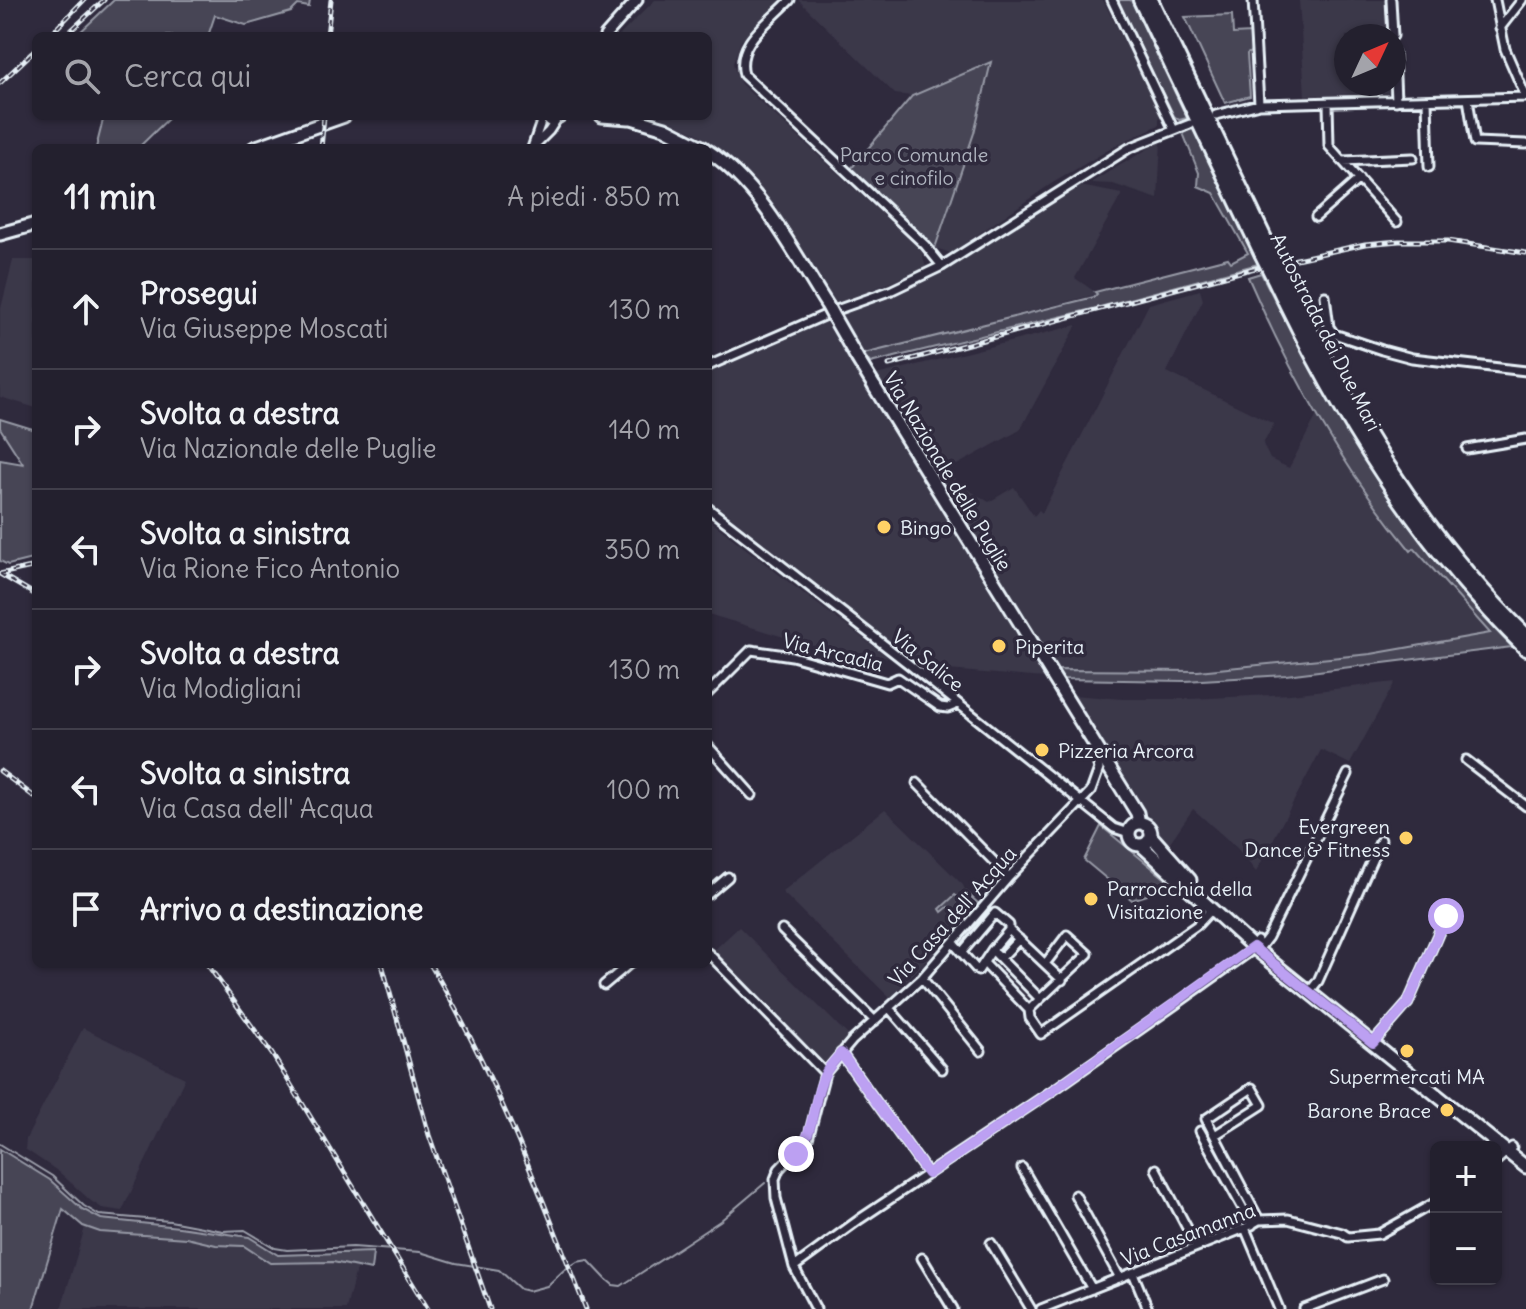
<!DOCTYPE html>
<html lang="it">
<head>
<meta charset="utf-8">
<style>
	body { margin:0; font-family:Delius,sans-serif; background:#2b2836; color:#f1f3f6 }
	.controls { position:absolute; right:24px; bottom:24px; display:grid; overflow:hidden; border-radius:12px; box-shadow:0 2px 6px #0004 }
	.controls button { width:72px; height:72px; display:grid; place-items:center; padding:0; border:0; border-bottom:2px solid #403e4a; background:#23202e; color:#f1f3f6; font:40px sans-serif }
	.compass { position:absolute; left:1334px; top:24px; width:72px; height:72px; border-radius:50%; background:#23202e; box-shadow:0 2px 6px #0004; rotate:46deg }
	.stop { position:absolute; width:24px; height:24px; margin:-18px; border:6px solid #bca0f2; border-radius:50%; background:#fff }
	.stop.end { background:#bca0f2; border-color:#fff; box-shadow:0 2px 8px #0008 }
	.list { margin:0; padding:0; list-style:none }
	h2 { display:flex; justify-content:space-between; align-items:center; height:104px; margin:0; padding:0 32px; font-size:34px }
	h2 small { font-size:26px; font-weight:400; color:#a3a3aa }
	.list li { display:grid; grid-template-columns:52px 1fr auto; gap:24px; align-items:center; box-sizing:border-box; height:120px; padding:0 32px; border-top:2px solid #403e4a }
	.list b { display:block; font-size:30px; white-space:nowrap }
	.list p { margin:0; font-size:26px; white-space:nowrap; color:#a3a3aa }
	.list em { font-size:26px; font-style:normal; color:#a3a3aa }
	.icon { flex:none; width:44px; height:44px; fill:none; stroke:currentColor; stroke-width:2; stroke-linecap:round; stroke-linejoin:round }
	.map { position:relative; flex:none; width:1526px; height:1309px; overflow:hidden }
	.search { position:absolute; background:#23202e; box-shadow:0 2px 6px #0004; left:32px; top:32px; width:680px; height:88px; display:flex; align-items:center; gap:20px; box-sizing:border-box; padding:0 28px; border-radius:12px; color:#a3a3aa; font-size:30px }
	.panel { position:absolute; background:#23202e; box-shadow:0 2px 6px #0004; left:32px; top:144px; width:680px; height:824px; border-radius:12px }
	.map>svg:first-child { display:block }
</style>
</head>
<body>
<div class="map">
<svg width="1526" height="1309" viewBox="0 0 1526 1309">
	<rect width="100%" height="100%" fill="#2f2a3d"/>
	<filter id="ink" filterUnits="userSpaceOnUse"><feTurbulence type="fractalNoise" baseFrequency=".0125" numOctaves="2"/><feDisplacementMap in="SourceGraphic" scale="16" xChannelSelector="R" yChannelSelector="G"/><feConvolveMatrix kernelMatrix="1 2 1 2 8 2 1 2 1" color-interpolation-filters="sRGB"/></filter>
	<g filter="url(#ink)">
		<path fill="#3b3749" d="M655 0H782L741 41 733 63 737 76 741 84 911 241 922 252 926 268 834 305 806 257 753 181 725 154 696 133 659 116H708V36H619Z
			M798 0H1103L1159 110V125L1115 146 1051 184 951 253 935 248 974 133 990 63 912 96 895 94Z
			M1299 0H1385L1386 36H1346V84H1389V93L1305 96Z
			M1161 141 1158 199 1113 184 1090 183Z
			M1080 186 1122 194 1075 278 1098 294 864 354 839 312 891 295 931 275Z
			M13 260H36V408L0 397V312Z
			M1200 290 1203 300 1167 372 1274 424 1263 444 1270 459 1289 468 1317 415 1352 472 1402 540 1414 547 1491 634 1371 654 1198 671 1056 670 876 375 1077 325 1020 430 946 471 964 487 989 502 1014 487 1034 516 1039 510 1042 513 1149 304Z
			M823 318 1045 678 923 668 708 499V369Z
			M708 519 794 586 889 658 807 644 708 614Z
			M1395 682 1350 764 1321 750 1256 872 1237 848 1193 809 1168 845 1132 792 1073 695 1123 699H1189L1290 694Z
			M885 809 963 885 966 892 948 907 964 922 890 998 782 892Z
			M739 927 851 1038 824 1065 712 952Z
			M83 1028 185 1078 122 1211 102 1208 91 1201 59 1172 25 1149 26 1139Z
			M85 1227 100 1232 186 1238 216 1245 244 1246 270 1263 294 1264 312 1260 357 1266 346 1309H61Z"/>
		<path fill="#464455" stroke="#979aa6" stroke-width="2" d="M114 0H310L309 7 298 5 291 12 246 25 215 15 208 36H76Z
			M1117 0H1131L1187 118 1179 120 1174 116Z
			M1232 15 1233 34 1251 33 1252 51 1247 54 1250 96 1225 103 1185 17Z
			M991 62 974 133 935 248 850 170 912 96Z
			M104 116H171L138 148H96Z
			M1193 128 1258 264 1096 308 870 363 864 354 1094 297 1097 294 1095 292 1228 258 1231 262 1248 253 1214 193 1198 186 1199 173 1183 133Z
			M1261 273C1331 411 1402 536 1512 647L1286 675 1185 681 1061 679 1056 670 1198 671 1371 654 1490 633 1414 548 1411 551C1343 469 1290 374 1248 277Z
			M0 419 36 430V558L8 565 0 561V460L23 464 0 428Z
			M1101 826 1167 880 1147 895 1132 900 1084 860Z
			M966 892 980 905 964 922 948 907 942 912 940 909 955 895 959 898Z
			M0 1149 50 1180 82 1209 101 1219 179 1227 249 1237 278 1255 373 1252 371 1270 333 1262 270 1263 244 1246 216 1245 186 1238 100 1232 83 1226 63 1209 33 1309H0Z"/>
		<g fill="none" stroke-linecap="round" stroke-linejoin="round">
			<path stroke="#9c9fab" stroke-width="2" d="M0 1144 52 1176 84 1206 99 1215 170 1221 223 1231 245 1230 275 1248 287 1250 353 1247 420 1252 456 1263 499 1270 520 1289 528 1291 547 1286 564 1270 577 1262 588 1260 606 1279 613 1285 621 1286 720 1221 765 1183"/>
			<defs>
				<path id="minor" d="M790 0C770 22 735 42 744 75L925 245 942 266
					M1112 0 1174 130
					M1253 0 1259 104
					M1391 0 1393 36
					M1495 0 1505 49 1526 97
					M1500 28 1522 0
					M1394 53 1396 101
					M1468 99 1475 142 1526 144
					M1427 100 1429 167
					M1328 103 1329 146 1397 222
					M1216 115 1259 104 1526 97
					M532 148 549 131 558 117
					M532 148 543 116
					M1343 161 1413 158
					M1316 217 1359 179
					M1325 296 1329 327 1334 334 1382 350 1412 358 1526 371
					M708 366 839 309 892 290 942 266 1129 148 1190 124
					M1467 449 1526 439
					M708 508 906 662 1114 828 1129 833
					M708 693 751 650 792 656 887 683 898 678 940 707 948 708 958 704
					M708 746 752 795
					M1466 760 1526 806
					M917 783 1009 877
					M708 894 728 877
					M782 930 875 1021
					M953 943 978 971 992 950 1040 999 1029 1010 1030 1018 1041 1034 1197 925 1212 909
					M992 950 1009 930 1045 964
					M1258 950 1268 937 1348 774
					M962 952 995 913 1009 925V930
					M708 953 825 1073
					M1001 958 1019 939
					M985 964 1029 1010
					M922 978 981 1051
					M604 985 629 964
					M1310 991 1318 981 1381 840
					M1040 999 1088 954 1067 935 1045 964 1062 980
					M889 1008 942 1069
					M1373 1043 1408 1003 1446 916
					M841 1053 928 1174
					M1200 1131 1252 1225
					M1215 1135 1262 1105 1252 1088 1206 1119 1259 1220
					M1496 1161 1512 1147
					M1022 1168 1092 1289
					M1156 1169 1197 1247
					M1075 1195 1120 1278
					M1245 1228 1279 1309
					M991 1243 1031 1309
					M922 1258 953 1309
					M794 1267 860 1219 1052 1091 1179 1002 1248 953 1257 941
					M1133 1273 1148 1309
					M816 1309 794 1267 776 1198 775 1179 779 1169 808 1139 825 1073 852 1041 922 978 1009 877 1091 791 1099 769 1095 754
					M1041 1309 1245 1228 1259 1220 1288 1219 1342 1233 1348 1237 1379 1234 1436 1202
					M1304 1309 1383 1279"/>
				<path id="secondary" d="M605 36 637 0"/>
				<path id="primary" d="M545 116 550 120 559 116
					M602 116 629 118
					M625 116 665 128 704 148
					M254 148 344 116
					M708 151C762 187 793 252 827 305
					M0 234 36 224
					M834 318 857 358
					M874 386 1137 813 1139 823
					M1129 834a11 11 0 1 1 22 0a11 11 0 1 1-22 0Z
					M1151 836 1190 880
					M1141 845 1253 947 1526 1167"/>
				<path id="motorway" d="M1140 0 1261 253
					M1151 0 1271 251
					M1283 274C1346 407 1420 532 1526 635
					M1273 277C1339 417 1415 540 1526 649"/>
			</defs>
			<use href="#minor" stroke="#e8f1f8" stroke-width="13"/>
			<use href="#secondary" stroke="#e8f1f8" stroke-width="15"/>
			<use href="#primary" stroke="#e8f1f8" stroke-width="17"/>
			<use href="#motorway" stroke="#e8f1f8" stroke-width="18"/>
			<use href="#minor" stroke="#2f2a3d" stroke-width="7"/>
			<use href="#secondary" stroke="#2f2a3d" stroke-width="9"/>
			<use href="#primary" stroke="#2f2a3d" stroke-width="11"/>
			<use href="#motorway" stroke="#2f2a3d" stroke-width="12"/>
			<defs>
				<path id="rail" d="M49 36 84 0
					M65 36 104 0
					M327 36 331 0
					M0 83 36 49
					M321 148 324 116
					M889 365 1251 269 1365 244 1399 241H1448L1526 253
					M0 574 36 595
					M0 574 36 566
					M0 771 36 798
					M207 964 272 1054 428 1309
					M382 964 429 1135 490 1309
					M430 964C495 1073 539 1191 586 1309"/>
			</defs>
			<use href="#rail" stroke="#e8f1f8" stroke-width="5"/>
			<use href="#rail" stroke="#2f2a3d" stroke-width="2" stroke-dasharray="6" stroke-linecap="butt"/>
			<defs>
				<path id="primary-bridge" d="M827 305 834 318
					M857 358 874 386"/>
				<path id="motorway-bridge" d="M1271 251 1283 274
					M1261 253 1273 277"/>
			</defs>
			<use href="#primary-bridge" stroke="#e8f1f8" stroke-width="17" stroke-linecap="butt"/>
			<use href="#motorway-bridge" stroke="#e8f1f8" stroke-width="18" stroke-linecap="butt"/>
			<use href="#primary-bridge" stroke="#2f2a3d" stroke-width="11"/>
			<use href="#motorway-bridge" stroke="#2f2a3d" stroke-width="12"/>
		</g>
	</g>
	<g fill="none" stroke-linecap="round" stroke-linejoin="round" filter="url(#ink)">
		<path stroke="#bca0f2" stroke-width="10" d="M796 1154C817 1130 811 1100 825 1074 829 1066 836 1059 841 1053L928 1174 1052 1091 1253 947 1373 1043 1408 1003 1446 916"/>
	</g>
	<g fill="#ffd166" stroke="#2f2a3d" stroke-width="3">
		<circle cx="884" cy="527" r="8"/>
		<circle cx="999" cy="646" r="8"/>
		<circle cx="1042" cy="750" r="8"/>
		<circle cx="1406" cy="838" r="8"/>
		<circle cx="1091" cy="899" r="8"/>
		<circle cx="1407" cy="1051" r="8"/>
		<circle cx="1447" cy="1110" r="8"/>
	</g>
	<g text-anchor="middle" dominant-baseline="central" stroke-width="7" stroke-linejoin="round" paint-order="stroke">
		<g font-size="20" fill="#afb4bf" stroke="#2f2a3d">
			<text x="914" y="154">Parco Comunale<tspan x="914" dy="23">e cinofilo</tspan></text>
		</g>
		<g font-size="20" fill="#e8f1f8" stroke="#2f2a3d">
			<text transform="translate(1326 332) rotate(63)">Autostrada dei Due Mari</text>
			<text transform="translate(948 471) rotate(59)">Via Nazionale delle Puglie</text>
			<text transform="translate(833 652) rotate(14)">Via Arcadia</text>
			<text transform="translate(928 660) rotate(39)">Via Salice</text>
			<text transform="translate(952 916) rotate(-48)">Via Casa dell' Acqua</text>
			<text transform="translate(1188 1234) rotate(-21)">Via Casamanna</text>
		</g>
		<g font-size="20" fill="#e8f1f8" stroke="#2f2a3d" text-anchor="start">
			<text x="900" y="527">Bingo</text>
			<text x="1015" y="646">Piperita</text>
			<text x="1058" y="750">Pizzeria Arcora</text>
			<text x="1390" y="826" text-anchor="end">Evergreen<tspan x="1390" dy="23">Dance &amp; Fitness</tspan></text>
			<text x="1107" y="888">Parrocchia della<tspan x="1107" dy="23">Visitazione</tspan></text>
			<text x="1407" y="1076" text-anchor="middle">Supermercati MA</text>
			<text x="1431" y="1110" text-anchor="end">Barone Brace</text>
		</g>
	</g>
</svg>
<div class="controls">
<button>+</button>
<button>−</button>
</div>
<svg class="compass" viewBox="-18 -18 36 36"><path d="M0-13l5 13h-10z" fill="#e53935"/><path d="M0 13l5-13h-10z" fill="#a3a3aa"/></svg>
<div class="stop" style="left:1446px;top:916px"></div>
<div class="stop end" style="left:796px;top:1154px"></div>
<div class="search"><svg class="icon" aria-label="search" viewBox="0 0 24 24"><circle cx="10" cy="10" r="6"/><path d="M15 15l6 6"/></svg>Cerca qui</div>
<section class="panel">
<h2>11 min<small>A piedi · 850 m</small></h2>
<ul class="list">
<li><svg class="icon" aria-label="ahead" viewBox="0 0 24 24"><path d="M12 20V5M6 11l6-6 6 6"/></svg><div><b>Prosegui</b><p>Via Giuseppe Moscati</p></div><em>130 m</em></li>
<li><svg class="icon" aria-label="right" viewBox="0 0 24 24"><path d="M7 20v-9h11M14 6l5 5-5 5"/></svg><div><b>Svolta a destra</b><p>Via Nazionale delle Puglie</p></div><em>140 m</em></li>
<li><svg class="icon" aria-label="left" viewBox="0 0 24 24"><path d="M17 20v-9H6M10 6l-5 5 5 5"/></svg><div><b>Svolta a sinistra</b><p>Via Rione Fico Antonio</p></div><em>350 m</em></li>
<li><svg class="icon" aria-label="right" viewBox="0 0 24 24"><path d="M7 20v-9h11M14 6l5 5-5 5"/></svg><div><b>Svolta a destra</b><p>Via Modigliani</p></div><em>130 m</em></li>
<li><svg class="icon" aria-label="left" viewBox="0 0 24 24"><path d="M17 20v-9H6M10 6l-5 5 5 5"/></svg><div><b>Svolta a sinistra</b><p>Via Casa dell' Acqua</p></div><em>100 m</em></li>
<li><svg class="icon" aria-label="arrive" viewBox="0 0 24 24"><path d="M6 21V4h12l-3 4 3 4H6"/></svg><div><b>Arrivo a destinazione</b></div></li>
</ul>
</section>
</div>
</body>
</html>
